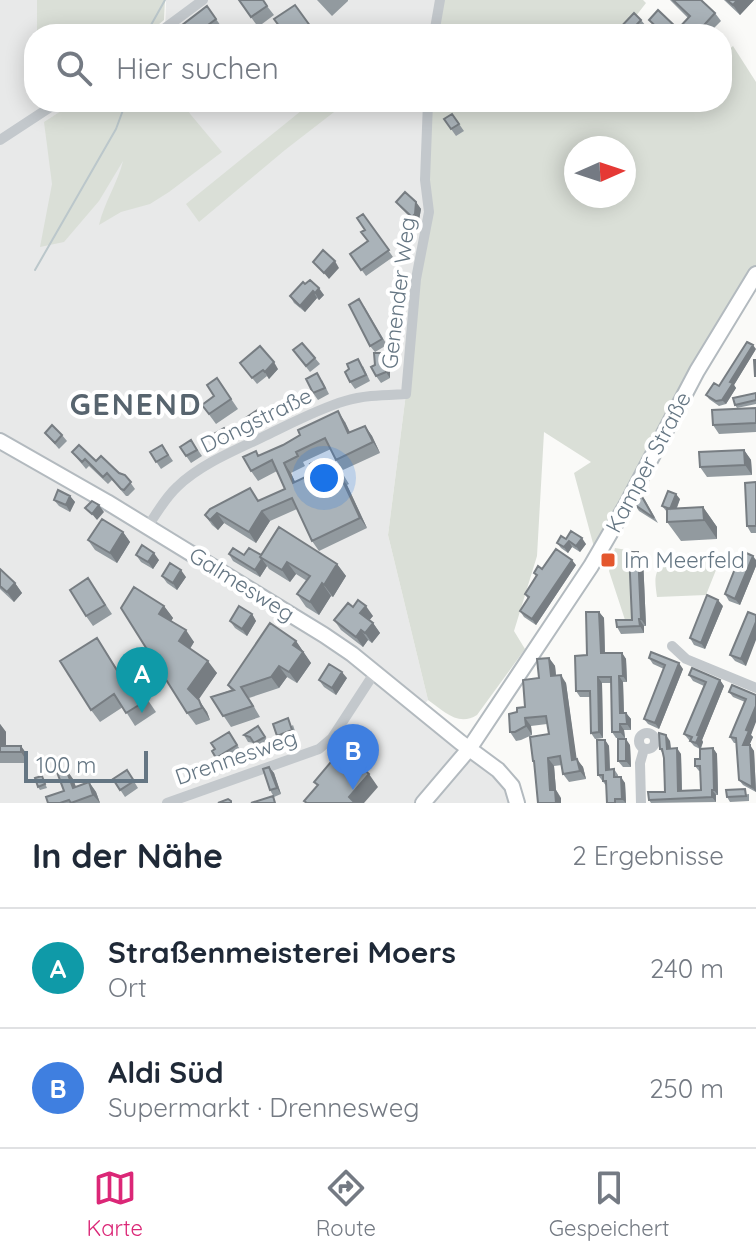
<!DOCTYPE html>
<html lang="de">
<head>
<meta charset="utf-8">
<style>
	body { margin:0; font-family:Quicksand,sans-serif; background:#f2f2f3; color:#1f2937 }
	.compass { position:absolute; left:564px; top:136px; width:72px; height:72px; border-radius:50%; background:#fff; box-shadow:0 4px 20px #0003; rotate:87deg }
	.scale { position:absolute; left:24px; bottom:20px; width:124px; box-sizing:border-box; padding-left:8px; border:4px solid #657683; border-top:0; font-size:22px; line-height:28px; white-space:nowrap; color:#657683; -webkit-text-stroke:6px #fff; paint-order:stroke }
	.you { position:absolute; left:324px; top:478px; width:28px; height:28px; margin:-20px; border:6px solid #fff; border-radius:50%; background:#1a73e8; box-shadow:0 0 0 12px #1a73e833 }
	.badge { display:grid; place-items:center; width:52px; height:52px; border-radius:50%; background:#db2777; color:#fff; font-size:26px; font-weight:700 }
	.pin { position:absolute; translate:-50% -66px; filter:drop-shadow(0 2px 4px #0008) }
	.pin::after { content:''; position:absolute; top:42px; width:28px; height:24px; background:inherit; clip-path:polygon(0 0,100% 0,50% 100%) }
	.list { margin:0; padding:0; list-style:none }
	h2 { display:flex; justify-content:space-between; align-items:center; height:104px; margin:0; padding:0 32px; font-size:34px }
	h2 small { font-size:26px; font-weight:400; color:#747a83 }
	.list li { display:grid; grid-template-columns:52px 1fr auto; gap:24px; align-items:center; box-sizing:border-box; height:120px; padding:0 32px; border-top:2px solid #e0e1e3 }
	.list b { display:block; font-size:30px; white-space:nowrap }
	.list p { margin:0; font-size:26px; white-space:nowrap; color:#747a83 }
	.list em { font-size:26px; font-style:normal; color:#747a83 }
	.icon { flex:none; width:44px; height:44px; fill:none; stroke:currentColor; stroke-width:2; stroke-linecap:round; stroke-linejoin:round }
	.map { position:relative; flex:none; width:756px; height:803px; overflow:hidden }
	.search { position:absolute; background:#fff; box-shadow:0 4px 20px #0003; left:24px; right:24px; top:24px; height:88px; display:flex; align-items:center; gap:20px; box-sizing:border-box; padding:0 28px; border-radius:32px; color:#747a83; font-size:30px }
	.sheet { height:344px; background:#fff }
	nav { display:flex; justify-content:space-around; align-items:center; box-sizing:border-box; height:112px; border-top:2px solid #e0e1e3; background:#fff; font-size:22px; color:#747a83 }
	nav a { display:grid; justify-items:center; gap:4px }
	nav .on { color:#db2777 }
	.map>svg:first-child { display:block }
</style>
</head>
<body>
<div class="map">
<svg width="756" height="803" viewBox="0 0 756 803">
	<rect width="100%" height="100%" fill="#fafaf8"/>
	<path fill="#e8e9e9" d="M0 0H37V34H34V102H428L429 212 388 535 428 700 419 710 492 767 516 803H0Z
		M166 0H437L432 34H165Z"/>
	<path fill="#dadfd7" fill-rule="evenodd" d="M37 0H165L164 20 147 34H37Z
		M440 0H643L646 3 622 34H434Z
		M733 46 756 82V265L706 340 594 547 574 473 591 462 544 432 537 556 514 631 525 649 477 715C458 727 444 711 428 700L388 535 429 212 428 102H722V55ZM576 148H624V196H576Z
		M75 102H182L191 115 222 152 169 192 150 204 121 212 99 225C104 203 118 182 123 161L99 201 64 242 40 247 52 184 44 122Z
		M312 102H347L285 150 199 222 186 204Z
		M615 548 633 551 634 622 626 623 609 571Z
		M722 555 706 595 657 597C656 589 654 579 657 572 665 549 703 555 722 555Z"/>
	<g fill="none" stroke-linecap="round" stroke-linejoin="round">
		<path stroke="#bbc7cb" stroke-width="2" d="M151 25 165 0
			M35 270 116 129 126 102"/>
		<defs>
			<path id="secondary" d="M0 441 107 502 324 635 352 654 460 742 498 770 512 786 517 803
				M423 803 469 749 591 566 627 504 697 371 756 274"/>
		</defs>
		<use href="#secondary" stroke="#b3babf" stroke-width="18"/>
		<path stroke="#c3c8cc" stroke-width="10" d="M157 34 203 0
			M434 34 440 0
			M0 140 58 102
			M148 526C157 513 165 498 177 487 200 464 238 449 267 435 292 423 318 409 345 401 365 395 386 395 406 394L416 279 429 212 425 180 428 102
			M672 646 686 659 756 688
			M639 741a8 8 0 1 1 16 0a8 8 0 1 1-16 0Z
			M167 803 319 749 332 738 375 672
			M641 803 640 763 644 749"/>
		<use href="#secondary" stroke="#fff" stroke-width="14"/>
	</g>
	<path fill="#929a9f" d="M239 0 267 6 274 15 258 27Z
		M317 0H348V1L332 16Z
		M670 0H701L715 13 721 21 708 34H661L649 20 678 29 688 18Z
		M724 0H754L740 15Z
		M207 6 223 29 216 34H181Z
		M641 20 646 26 639 34H618Z
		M452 114 464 131 456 136 444 119Z
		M396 202H416L421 209 419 220 416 223 401 208Z
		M363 214 393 257 366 276 350 254 368 241 365 230Z
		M305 284 324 295 319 300 317 298 305 312 294 303 290 296Z
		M364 306 387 345 375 352 370 346Z
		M756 349 734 385 736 388 726 404 719 406 709 399 706 395 719 386Z
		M293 350 315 358 320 364 310 372Z
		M390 359V378L381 383 376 376Z
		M240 363 278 369 269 379 267 376 257 384Z
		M363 366 370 381 355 389 350 382Z
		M217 378 238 409 216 424 202 405 214 396Z
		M322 380 329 394 318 400 313 393Z
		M756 393V404L737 408 735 405Z
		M756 408V432L719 434 713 425Z
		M259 409 269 425 257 431 247 417Z
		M345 422 350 432 365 426 372 436 380 453 343 470 336 460 331 449 303 462 305 466 291 473 295 482 324 473 338 466 349 484 347 485 367 528 319 551 312 541 297 509 270 521 256 543 224 523 218 530 212 525 205 515 259 501 285 489 277 471 258 481 251 471 259 456Z
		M224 428 233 442 221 448 212 435Z
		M45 433 62 435 67 441 59 449Z
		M191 440 202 456 191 463 180 447Z
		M162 445 173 461 161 469 150 452Z
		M744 450 751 460 752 475 707 477 700 467Z
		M72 452 96 461 125 475 135 489 128 496H126L112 480 108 484 89 466 86 469Z
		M756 482V533H751L747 526Z
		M641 495 645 500 658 523 639 511 635 505Z
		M70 496 75 502 70 512 59 506 54 500Z
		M680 499 677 508 703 507 717 527V539L681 541 667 522V512L662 506Z
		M123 532 130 542 117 563 95 550 88 540Z
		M566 539 586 544 580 552 572 547 568 553 561 548 557 543Z
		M638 552 643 558 646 626H644V633L621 634 617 627 632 620Z
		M229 554 261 556 337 564 346 576 333 597 331 596 319 615 306 607 297 594 307 581 296 574 290 582 269 569 267 566 260 577 233 561Z
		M136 555 159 560 153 569 141 562Z
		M756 560V566L740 605 729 601 725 594Z
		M576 565 536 625 524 617 520 611 528 599 525 594 536 576 534 573 542 569Z
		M0 569 15 583 22 593 14 602 0 589Z
		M162 576 186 577 177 590 167 583Z
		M88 578 112 614 93 626 86 616Z
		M164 606 173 618 171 621 194 642 190 649 217 673 198 699 207 712 210 720 196 725 187 713Z
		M723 606 705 649 694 645 690 638Z
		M353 607 373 616 369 620 373 623 380 633 372 643 368 640 363 647 341 630 334 620Z
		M599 612 604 618 605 653H622L626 659 627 682H623L624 713H626L631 719V730H624L625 738H616L612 732 611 683H602L603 738 595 739 591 733 590 697H580L576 691Z
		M748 612 746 666 735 661 730 655Z
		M252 614 256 621 247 636 235 628 230 621Z
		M97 638 132 692 139 687 156 712 135 726 123 707 100 722 91 710Z
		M296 641 311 663 297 683 287 677 279 688 249 698 260 717 231 727 211 697 231 690 228 685Z
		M549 658 555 666 556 676 566 683 576 759 583 767 586 779 569 782 563 774 562 765 554 766 556 790 561 798 533 761 549 734 547 724 531 726 532 735 521 740 516 741 510 732 517 712 525 707Z
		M649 658 683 669 659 729 648 724 644 719 664 669 653 664Z
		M689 675 720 680 724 686 702 740 703 742 701 749 713 748 717 754 718 795H716V802L651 803 649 800 665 792 663 754 660 749 670 741 671 748 681 754 682 791 701 790V771H699L695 766 700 759V749L694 746 684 734 704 686 693 681Z
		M347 678 336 695 324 687 319 680Z
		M729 692 756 695 751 735 753 737 749 745 754 751 756 792 743 785 739 780 736 743H734L730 737 745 702 733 697Z
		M0 724 6 732V746H21L28 756V763H0Z
		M293 725 297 737 282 742 277 736Z
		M258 726 269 743 259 750 254 743 248 742 244 735Z
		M229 732 241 751 221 764 212 751 215 749Z
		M605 740 609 746 610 769H614L618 775V777L625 783 626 803H607V787L598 775Z
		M630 745 631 767H623L618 761Z
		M269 767 274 773 281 794 274 797 270 790Z
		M66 769 73 779 76 787 89 782 96 792 100 803H48L64 791Z
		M127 770 138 788 125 797 113 779Z
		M42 776 47 788 40 790 38 787Z
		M749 794V801L730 802 727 797Z"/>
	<path fill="#777d82" d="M737 0H754L740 15 733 5Z
		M416 202 421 209 419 220 416 223 412 217Z
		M335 261 339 268 329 279 324 273Z
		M319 288 324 295 319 300 315 293Z
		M313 291 317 298 305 312 300 306Z
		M753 345 756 349 734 385 736 388 726 404 722 400 730 382Z
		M385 353 390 359V378L386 372Z
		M274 362 278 369 269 379 265 372Z
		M338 411 345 422 355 444 348 433Z
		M365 426 372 436 380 453 373 442Z
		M744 450 751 460 752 475 745 465Z
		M284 463 291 473 300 493 293 483Z
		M340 475 347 485 367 528 360 518Z
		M676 494 680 499 674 514 670 509Z
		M70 496 75 502 70 512 66 505Z
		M99 505 104 512 97 520 92 514Z
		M703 507 717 527V539L704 520Z
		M262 511 270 521 256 543 249 532Z
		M217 513 224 523 218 530 210 520Z
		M123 532 130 542 117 563 110 553Z
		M582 538 586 544 580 552 576 546Z
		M569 541 572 547 568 553 564 547Z
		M638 552 643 558 646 626 641 619Z
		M154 553 159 560 153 569 148 562Z
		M753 556 756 560V566L740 605 735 599Z
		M262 559 267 566 260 577 255 570Z
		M572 560 576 565 536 625 532 619Z
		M287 562 296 574 290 582 282 570Z
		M337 564 346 576 333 597 324 585Z
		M181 570 186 577 177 590 173 583Z
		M15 583 22 593 14 602 7 592Z
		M322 583 331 596 319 615 310 602Z
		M718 600 723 606 705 649 701 643Z
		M164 606 173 618 168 626 159 614Z
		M366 606 373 616 367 623 360 613Z
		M599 612 604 618 605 659 601 653Z
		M252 614 256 621 247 636 242 629Z
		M639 619 644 626V633L640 626Z
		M756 622V640L746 666 741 659Z
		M373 623 380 633 372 643 365 633Z
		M186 630 194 642 187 653 179 641Z
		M361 630 368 640 363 647 356 637Z
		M296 641 311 663 297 683 289 672 293 645Z
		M622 653 626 659 627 682 623 676Z
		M549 658 555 666 557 685 551 676Z
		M208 661 217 673 197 702 188 689Z
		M679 663 683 669 659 729 655 723Z
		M279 666 287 677 279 688 271 677Z
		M342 672 347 678 336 695 332 688Z
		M561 675 566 683 578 768 572 760Z
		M619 676 623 682 624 719 620 713Z
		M598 677 602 683 603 738 599 732Z
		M720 680 724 686 702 740 703 742 700 749 696 743 697 735Z
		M199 700 207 712 210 720 202 708Z
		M756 706V722L751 735 753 737 747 751 743 745 746 730Z
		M626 713 631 719V730L627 724Z
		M525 718 531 726 532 735 526 726Z
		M0 724 6 732V752L0 747Z
		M620 724 624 730 625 738 620 732Z
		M666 735 670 741 671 754 667 749Z
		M626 739 630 745 631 767 626 761Z
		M605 740 609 746 610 775 606 770Z
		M750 745 754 751 756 792 752 787Z
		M21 746 28 756V763L21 752Z
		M677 748 681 754 682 797 678 791Z
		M713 748 717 754 718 795 714 790Z
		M548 758 554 766 556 790 561 798V803H556L550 790Z
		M577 759 583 767 586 779 580 771Z
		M269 767 274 773 281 794 277 788Z
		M66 769 73 779 80 798 73 788Z
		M369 774 378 787 364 803H352L349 797Z
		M621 777 625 783 626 803 622 799Z
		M89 782 96 792 100 803 93 795Z
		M712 790 716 795V802L712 797Z"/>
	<path fill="#aab3b9" stroke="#777d82" stroke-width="2" d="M239 0H263L267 6 251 17Z
		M673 0H701L715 13 696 34H664L649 20 658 10 678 29 690 16Z
		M727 0H737L733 5Z
		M295 5 316 34H285L274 19Z
		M207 6 216 19 196 34H181L177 29Z
		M634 13 641 20 628 34H619L616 32Z
		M452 114 459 124 451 129 444 119Z
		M405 192 416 202 415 214 412 217 396 202Z
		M363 214 389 250 361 270 350 254 368 241 361 232 365 230 357 218Z
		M323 250 335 261 324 273 313 262Z
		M310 280 319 288 315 293 313 291 300 306 290 296 303 282 305 284Z
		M359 299 382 339 370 346 349 305Z
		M747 342 753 345 730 382 733 383 722 400 716 401 706 395 714 383 719 386Z
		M302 343 315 358 306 366 293 350Z
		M260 346 274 362 265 372 263 370 252 378 240 363Z
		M374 353H385L386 372 376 376 371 367 375 365Z
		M358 359 366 375 350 382 345 372 349 369 347 364Z
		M754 360H756V376H755Z
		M317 373 325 388 313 393 306 379Z
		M217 378 231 399 209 414 202 405 214 396 207 385Z
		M756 393V400L735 405 733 398Z
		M756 408V423L713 425 712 410Z
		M259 409 264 418 252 424 247 417Z
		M338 411 348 433 365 426 373 442 336 460 325 438 296 452 298 456 284 463 293 483 314 473 310 464 316 461 322 474 338 466 342 474 340 475 360 518 312 541 292 498 262 511 249 532 217 513 210 520 205 515 210 509 250 488 258 501 285 489 272 460 251 471 243 457 256 451 258 456 283 445 300 435 298 430Z
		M52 425 62 435 55 443 45 433Z
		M224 428 229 435 216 441 212 435Z
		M191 440 197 450 186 456 180 447Z
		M79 445 96 461 101 456 119 473 125 475 131 482 124 490 121 489 107 473 103 477 85 459 82 462 72 452Z
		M162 445 168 455 156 462 150 452Z
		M744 450 745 465 700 467 699 452Z
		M756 482V526H747L745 483Z
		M58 490 70 496 66 505 54 500Z
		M668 491 676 494 670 509 662 506Z
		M641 495 654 518 635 505Z
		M92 501 99 505 92 514 85 508Z
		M703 507 704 520 667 522V509Z
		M102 519 123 532 110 553 88 540Z
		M279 527 337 564 324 585 322 583 310 602 297 594 310 576 287 562 282 570 260 557Z
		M571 531 582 538 576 546 569 541 564 547 557 543 561 536 566 539Z
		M142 545 154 553 148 562 136 555Z
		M233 548 244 555 249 548 261 555 260 557 262 559 255 570 229 554Z
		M556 549 572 560 532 619 520 611 529 597 525 594 537 575 534 573 538 566 542 569Z
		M742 551 753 556 735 599 725 594Z
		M629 552H638L641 619H639L640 626 617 627 616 620H632Z
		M170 563 181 570 173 583 162 576Z
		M0 569 15 583 7 592 0 586Z
		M88 578 105 605 86 616 70 590Z
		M134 587 164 606 159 614 186 630 179 641 208 661 188 689 199 700 202 708 187 713 121 608Z
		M707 595 718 600 701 643 690 638Z
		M358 600 366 606 360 613 373 623 365 633 361 630 356 637 334 620 348 603 353 607Z
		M239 606 252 614 242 629 230 621Z
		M586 612H599L601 653H622L623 676H619L620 713H626L627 724H620V732H612L611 677H598L599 732 591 733 590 691H576L575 656 587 655Z
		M748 612 756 615V622L741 659 730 655Z
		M270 623 296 641 293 645 303 652 289 672 279 666 271 677 241 687 253 706 223 716 211 697 234 690 228 685Z
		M97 638 131 693 139 687 147 700 126 713 114 694 91 710 60 661Z
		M651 652 679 663 655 723 644 719 665 665 649 658Z
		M549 658 551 676 561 675 572 760 577 759 580 771 563 774 560 756 548 758 550 790H555L556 803H538L534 761H533L530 737 549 734 546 716 525 718 526 726 515 732H510L509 714 517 712V708L525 707 523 680 539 678 537 659Z
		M329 664 342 672 332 688 319 680Z
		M692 668 720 680 697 735 699 736 696 743 690 741 692 737 684 734 706 682 689 675Z
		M732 685 756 695V706L746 730 749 731 743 745H750L752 787 739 780 736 738 730 737 746 699 729 692Z
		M288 718 292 730 277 736 273 724Z
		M258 726 265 737 254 743 250 737 244 735Z
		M229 732 237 745 216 758 212 751 215 749 211 743Z
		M659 733 666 735 667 749 677 748 678 791 701 790 700 766H695V759H700V749L713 748 714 790H712V797L649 800 648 792H665L664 758 662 749H660Z
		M618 739H626V761H618Z
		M597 740H605L606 770 614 769V777H621L622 799H615V803H607L606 781H603V775H598Z
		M0 746H21V752H0Z
		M346 753 369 774 349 797 355 803H307L304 801 318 785 314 782 336 756 340 760Z
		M269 767 277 788 270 790 263 769Z
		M66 769 73 788 89 782 93 795 71 803 69 800 60 803H48L46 797 64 791 57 772Z
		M127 770 134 781 120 790 113 779Z
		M42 776 45 784 38 787 35 778Z
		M745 789 746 796 727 797 726 790Z
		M273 796 275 803H251Z
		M228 799 231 801V803H218Z"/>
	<rect fill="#e4572e" stroke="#fff" stroke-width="3" x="600" y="552" width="16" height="16" rx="4"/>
	<g text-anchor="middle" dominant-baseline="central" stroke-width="8" stroke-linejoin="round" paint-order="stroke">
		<g font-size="22" fill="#657683" stroke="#fff">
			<text transform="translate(398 293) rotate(-83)">Genender Weg</text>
			<text transform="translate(256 420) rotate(-26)">Dongstraße</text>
			<text transform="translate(648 462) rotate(-62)">Kamper Straße</text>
			<text transform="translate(242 584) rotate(32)">Galmesweg</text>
			<text transform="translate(236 757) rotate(-19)">Drennesweg</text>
		</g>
		<g font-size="22" fill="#657683" stroke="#fff" text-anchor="start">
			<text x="624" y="560">Im Meerfeld</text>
		</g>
		<g font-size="30" font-weight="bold" letter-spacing="2" fill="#57646e" stroke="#fff">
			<text x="136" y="404">GENEND</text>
		</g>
	</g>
</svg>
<svg class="compass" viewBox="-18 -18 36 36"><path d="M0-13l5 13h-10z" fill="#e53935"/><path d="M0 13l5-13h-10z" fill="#747a83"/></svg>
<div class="scale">100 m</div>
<div class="you"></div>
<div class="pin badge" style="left:142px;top:713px;background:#0f9aa8">A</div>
<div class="pin badge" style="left:353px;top:790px;background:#3f7fe0">B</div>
<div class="search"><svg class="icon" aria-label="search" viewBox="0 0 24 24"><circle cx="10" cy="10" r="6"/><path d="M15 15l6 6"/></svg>Hier suchen</div>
</div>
<section class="sheet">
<h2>In der Nähe<small>2 Ergebnisse</small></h2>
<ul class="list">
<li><span class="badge" style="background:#0f9aa8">A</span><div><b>Straßenmeisterei Moers</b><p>Ort</p></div><em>240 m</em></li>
<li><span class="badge" style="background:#3f7fe0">B</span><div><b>Aldi Süd</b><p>Supermarkt · Drennesweg</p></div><em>250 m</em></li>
</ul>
</section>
<nav>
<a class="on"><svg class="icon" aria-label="map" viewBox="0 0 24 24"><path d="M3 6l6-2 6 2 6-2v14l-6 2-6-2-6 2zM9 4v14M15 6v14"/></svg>Karte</a>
<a><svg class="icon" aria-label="directions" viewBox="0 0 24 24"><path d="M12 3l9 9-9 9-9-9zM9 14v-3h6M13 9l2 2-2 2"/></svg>Route</a>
<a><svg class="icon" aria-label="saved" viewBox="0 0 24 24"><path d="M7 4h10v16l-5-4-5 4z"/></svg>Gespeichert</a>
</nav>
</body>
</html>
